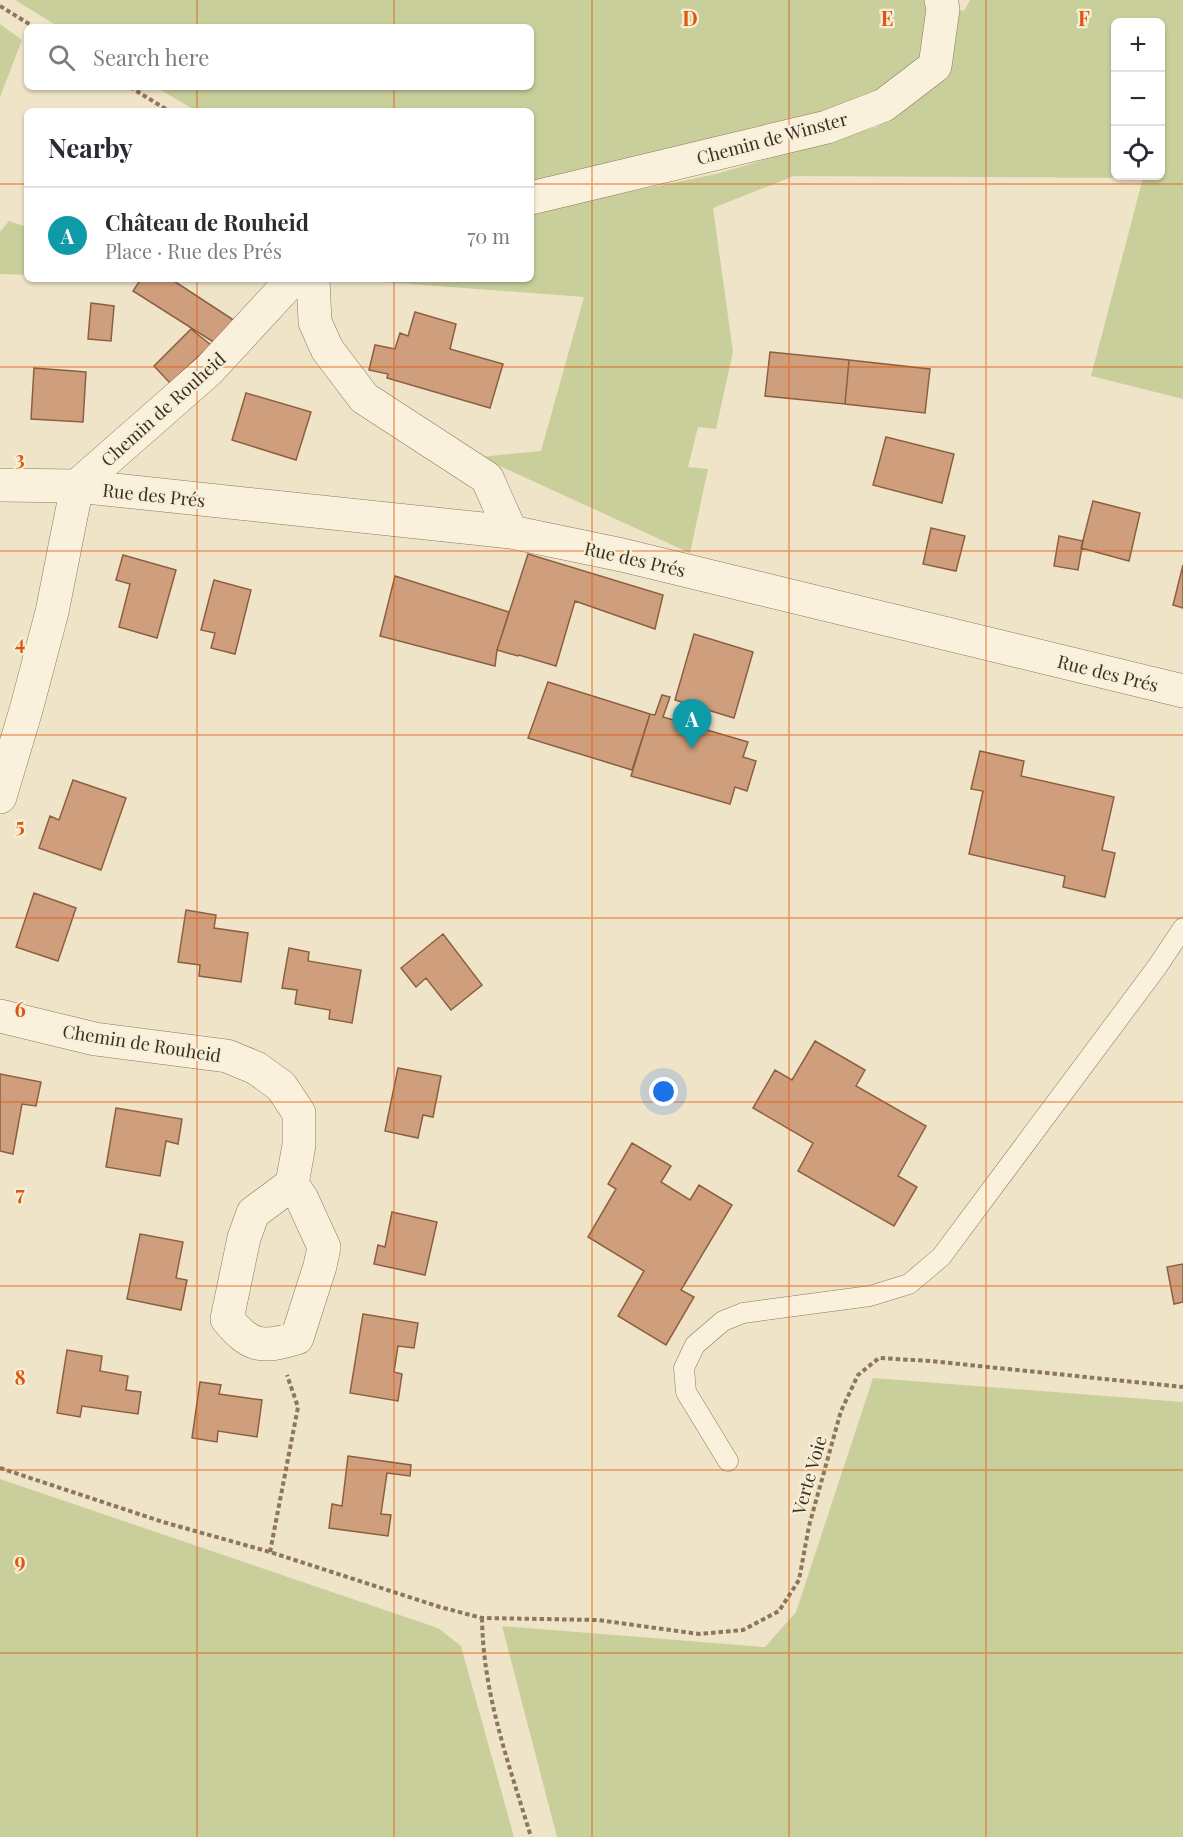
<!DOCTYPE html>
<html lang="en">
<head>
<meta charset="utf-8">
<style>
	body { margin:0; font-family:"Playfair Display",serif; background:#f2f2f3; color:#2b2b33 }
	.controls { position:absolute; right:18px; top:18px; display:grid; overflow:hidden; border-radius:9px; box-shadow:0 2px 4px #0004 }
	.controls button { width:54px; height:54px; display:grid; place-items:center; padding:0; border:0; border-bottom:2px solid #e1e1e2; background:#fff; color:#2b2b33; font:30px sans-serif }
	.you { position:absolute; left:664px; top:1092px; width:21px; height:21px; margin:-15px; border:4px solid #fff; border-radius:50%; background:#1a73e8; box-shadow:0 0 0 9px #1a73e833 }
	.badge { display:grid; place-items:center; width:39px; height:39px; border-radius:50%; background:#9e2a2b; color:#fff; font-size:20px; font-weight:700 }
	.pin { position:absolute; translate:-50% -50px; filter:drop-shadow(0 2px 3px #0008) }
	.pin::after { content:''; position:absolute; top:32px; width:21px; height:18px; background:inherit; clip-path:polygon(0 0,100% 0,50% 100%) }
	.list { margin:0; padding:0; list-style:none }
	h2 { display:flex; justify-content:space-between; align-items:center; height:78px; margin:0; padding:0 24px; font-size:26px }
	h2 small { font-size:20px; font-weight:400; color:#7c7c81 }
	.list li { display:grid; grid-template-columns:39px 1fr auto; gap:18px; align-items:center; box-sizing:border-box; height:96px; padding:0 24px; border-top:2px solid #e1e1e2 }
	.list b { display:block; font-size:22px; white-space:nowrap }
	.list p { margin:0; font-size:20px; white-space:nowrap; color:#7c7c81 }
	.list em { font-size:20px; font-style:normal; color:#7c7c81 }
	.icon { flex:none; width:33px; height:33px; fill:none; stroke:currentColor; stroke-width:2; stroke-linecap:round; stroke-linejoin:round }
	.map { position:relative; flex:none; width:1183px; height:1837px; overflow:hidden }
	.search { position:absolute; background:#fff; box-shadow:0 2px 4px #0004; left:24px; top:24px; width:510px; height:66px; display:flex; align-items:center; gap:15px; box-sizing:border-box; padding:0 21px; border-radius:9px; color:#7c7c81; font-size:22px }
	.panel { position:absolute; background:#fff; box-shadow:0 2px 4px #0004; left:24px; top:108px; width:510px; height:174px; border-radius:9px }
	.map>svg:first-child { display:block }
</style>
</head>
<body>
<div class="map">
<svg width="1183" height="1837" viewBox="0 0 1183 1837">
	<rect width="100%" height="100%" fill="#f0e4c8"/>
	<path fill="#c9cf9b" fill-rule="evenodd" d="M15 0H924L929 29 918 79 798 127 531 193V111H196L156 87H531V27H59Z
		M970 0H1183V399L1091 376 1143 178 794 176 713 208 733 352 716 429 698 427 688 467 708 469 690 553 480 457 541 451 584 297 343 279H531V212L716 174 877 127 946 73 956 8 964 11ZM1116 22H1160V176H1116Z
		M0 24 22 40 0 97Z
		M9 221 27 227V275L0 274V232Z
		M873 1378 1183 1402V1837H557L502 1626 765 1647 796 1612Z
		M0 1479 438 1628 461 1646 514 1837H0Z"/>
	<path fill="#cf9f7d" stroke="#8d5f41" stroke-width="1.5" d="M141 279H171L235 321 215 343 133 291Z
		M91 303 114 306 111 341 88 339Z
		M415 312 456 324 450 349 503 364 490 408 387 378 388 374 369 370 375 345 395 349 400 333 408 336Z
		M191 329 211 345 170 383 154 366Z
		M770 352 849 360 845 404 765 396Z
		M849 360 930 369 925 413 845 404Z
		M34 368 86 372 83 422 31 419Z
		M246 393 311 412 296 460 232 440Z
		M886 437 954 454 942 503 873 485Z
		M1093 501 1140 513 1129 561 1081 548Z
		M931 528 965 536 956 571 923 564Z
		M1059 536 1083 541 1078 570 1054 566Z
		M528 554 663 595 655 629 575 601 556 666 519 655 518 656 497 650Z
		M123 555 176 570 157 638 119 627 130 584 116 580Z
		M1183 565V608L1173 605Z
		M395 576 509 612 497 650 495 666 380 636Z
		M214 580 251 590 235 654 211 648 215 633 201 630Z
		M694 634 753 652 734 718 675 700Z
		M548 682 650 714 632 770 528 738Z
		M662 695 670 697 663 717 748 742 743 757 756 761 747 791 735 787 730 804 631 776 650 714 655 715Z
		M980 751 1024 761 1021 776 1114 797 1102 850 1115 853 1105 897 1063 887 1065 876 969 854 983 791 971 789Z
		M73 780 126 798 101 870 39 848 50 816 59 820Z
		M34 893 76 908 58 961 16 947Z
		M186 910 216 915 214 928 248 933 241 982 199 976 200 965 178 962Z
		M443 934 482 985 451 1010 426 978 416 987 401 968Z
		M289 948 309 952 308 961 361 970 352 1023 329 1019 330 1010 295 1004 297 990 282 988Z
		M815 1041 865 1070 856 1086 926 1126 898 1176 917 1187 894 1226 798 1171 813 1143 753 1108 775 1070 792 1080Z
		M398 1068 441 1076 433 1117 423 1115 418 1138 385 1131Z
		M0 1074 41 1082 36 1106 22 1104 13 1154 0 1151Z
		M116 1108 182 1119 178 1144 166 1141 160 1176 106 1167Z
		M632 1143 671 1166 661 1182 690 1200 699 1185 732 1205 681 1290 694 1297 666 1345 618 1316 644 1271 588 1237 616 1189 608 1184Z
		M392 1212 437 1222 425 1275 374 1264 378 1245 385 1247Z
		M140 1234 183 1242 176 1278 187 1280 181 1310 127 1299Z
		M1183 1264V1302L1174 1304 1167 1267Z
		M363 1314 418 1323 414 1348 398 1346 394 1372 402 1374 398 1401 350 1393Z
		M67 1350 102 1356 100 1371 128 1376 126 1390 141 1392 138 1414 82 1406 80 1417 57 1413Z
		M200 1382 221 1385 219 1394 262 1400 257 1437 218 1431 217 1442 192 1438Z
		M348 1456 411 1465 410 1476 387 1473 381 1514 391 1515 388 1536 329 1528 332 1504 342 1506Z"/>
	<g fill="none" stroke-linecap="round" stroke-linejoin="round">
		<defs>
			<path id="service" d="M728 1461 686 1392 684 1368 695 1345 723 1321 743 1313 870 1296 909 1284 941 1257 1157 967 1183 928"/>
			<path id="minor" d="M531 198 827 127 884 105 935 66 943 9 941 0
				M313 279 315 322 327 349 364 398 487 478 511 532
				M0 485 77 486 511 532 622 555 1183 691
				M0 797 26 710 52 612 77 486 209 370 293 279
				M0 1016 95 1039 227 1056 256 1068 281 1086 299 1113V1145L292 1184
				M292 1184 302 1199 324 1247 320 1266 297 1338C262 1348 251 1348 227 1319L244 1238 253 1213Z"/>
		</defs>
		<use href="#service" stroke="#8d765c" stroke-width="21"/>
		<use href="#minor" stroke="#8d765c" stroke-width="34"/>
		<path stroke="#8d765c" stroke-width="4" stroke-dasharray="4.5 3" stroke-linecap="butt" d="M0 6 34 27
			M130 87 169 111
			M0 1468 163 1522 270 1552 440 1607 482 1618 598 1620 699 1634 743 1630 779 1611 799 1580 809 1526 841 1411 858 1375 879 1358 930 1361 1183 1387
			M270 1552 298 1407 287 1375
			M482 1618C483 1695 509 1764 531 1837"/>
		<use href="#service" stroke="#faf1dc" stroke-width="20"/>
		<use href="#minor" stroke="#faf1dc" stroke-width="33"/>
	</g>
	<path fill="none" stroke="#df570d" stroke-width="1.5" stroke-opacity="0.55" d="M197 0V27M394 0V27M592 0V1837M789 0V1837M986 0V1837M197 87V111M394 87V111M0 184H27M531 184H1183M197 279V1837M394 279V1837M0 367H1183M0 551H1183M0 735H1183M0 918H1183M0 1102H1183M0 1286H1183M0 1470H1183M0 1653H1183"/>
	<g text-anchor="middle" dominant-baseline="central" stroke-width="4.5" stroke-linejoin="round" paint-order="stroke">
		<g font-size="18" fill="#3d2e20" stroke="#f7eed8">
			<text transform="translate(772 138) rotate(-15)">Chemin de Winster</text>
			<text transform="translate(163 409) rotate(-42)">Chemin de Rouheid</text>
			<text transform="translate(154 495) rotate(6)">Rue des Prés</text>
			<text transform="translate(635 559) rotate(13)">Rue des Prés</text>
			<text transform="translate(1108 673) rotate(14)">Rue des Prés</text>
			<text transform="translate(142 1043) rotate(9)">Chemin de Rouheid</text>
			<text transform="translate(809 1475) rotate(-74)">Verte Voie</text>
		</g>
	</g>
	<g font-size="20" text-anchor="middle" font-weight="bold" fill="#df570d" stroke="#f7eed8" stroke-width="4.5" stroke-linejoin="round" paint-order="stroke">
		<text x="690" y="26">D</text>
		<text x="887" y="26">E</text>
		<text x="1084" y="26">F</text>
		<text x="20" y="466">3</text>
		<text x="20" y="650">4</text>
		<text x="20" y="833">5</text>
		<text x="20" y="1017">6</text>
		<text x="20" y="1201">7</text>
		<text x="20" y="1385">8</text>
		<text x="20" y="1568">9</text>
	</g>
</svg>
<div class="controls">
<button>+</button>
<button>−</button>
<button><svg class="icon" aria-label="locate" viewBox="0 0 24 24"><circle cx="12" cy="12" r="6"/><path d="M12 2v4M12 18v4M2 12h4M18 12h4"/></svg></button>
</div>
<div class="you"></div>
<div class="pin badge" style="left:692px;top:749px;background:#0f9aa8">A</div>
<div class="search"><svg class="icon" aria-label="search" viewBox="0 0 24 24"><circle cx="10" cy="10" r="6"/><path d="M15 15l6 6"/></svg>Search here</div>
<section class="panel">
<h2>Nearby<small></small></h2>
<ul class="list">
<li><span class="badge" style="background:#0f9aa8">A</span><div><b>Château de Rouheid</b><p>Place · Rue des Prés</p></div><em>70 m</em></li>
</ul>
</section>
</div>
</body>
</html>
